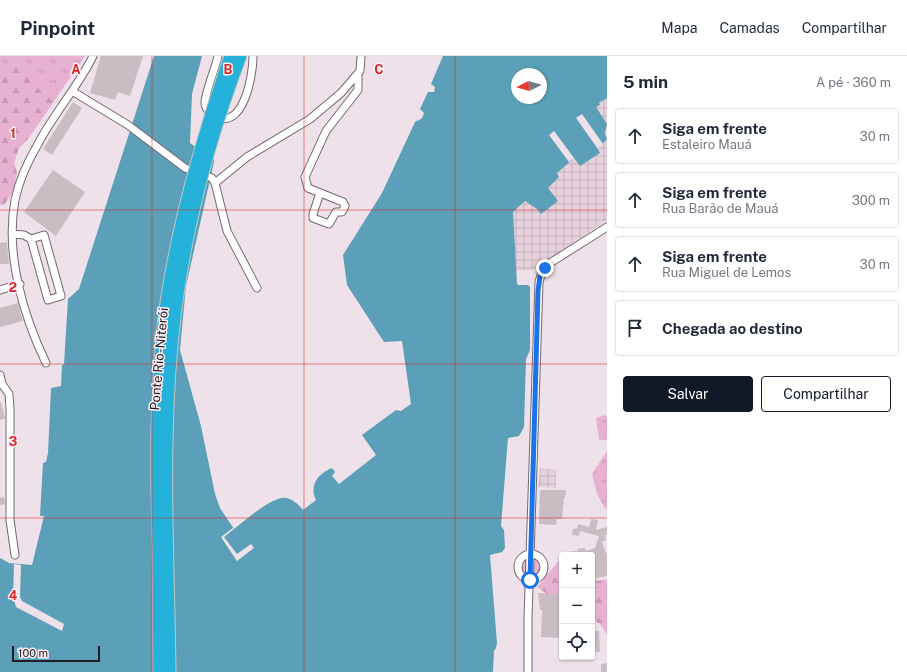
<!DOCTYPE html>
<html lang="pt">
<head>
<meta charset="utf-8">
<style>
	body { margin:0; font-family:"Public Sans",sans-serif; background:#f6f6f7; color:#1f2937 }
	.controls { position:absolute; right:12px; bottom:12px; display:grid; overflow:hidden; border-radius:4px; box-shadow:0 1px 3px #0004 }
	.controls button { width:36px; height:36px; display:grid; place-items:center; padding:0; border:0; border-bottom:1px solid #e0e1e3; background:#fff; color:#1f2937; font:20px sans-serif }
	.compass { position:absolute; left:511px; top:12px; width:36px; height:36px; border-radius:50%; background:#fff; box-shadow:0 1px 3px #0004; rotate:264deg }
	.scale { position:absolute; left:12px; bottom:10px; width:88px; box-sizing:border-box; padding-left:4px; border:2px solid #211c1f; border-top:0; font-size:11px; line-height:14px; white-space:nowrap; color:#211c1f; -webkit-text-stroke:3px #fceff6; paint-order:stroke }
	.stop { position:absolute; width:12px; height:12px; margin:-9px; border:3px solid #1a73e8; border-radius:50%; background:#fff }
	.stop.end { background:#1a73e8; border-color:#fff; box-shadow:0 1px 4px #0008 }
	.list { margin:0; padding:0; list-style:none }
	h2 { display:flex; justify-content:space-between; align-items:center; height:52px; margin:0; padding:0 16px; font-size:17px }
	h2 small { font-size:13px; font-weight:400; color:#747a83 }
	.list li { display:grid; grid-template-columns:26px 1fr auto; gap:12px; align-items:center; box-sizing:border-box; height:56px; margin:0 8px 8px; padding:0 8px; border:1px solid #e0e1e3; border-radius:4px }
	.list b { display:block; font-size:15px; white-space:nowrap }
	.list p { margin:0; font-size:13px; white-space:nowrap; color:#747a83 }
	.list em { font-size:13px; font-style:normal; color:#747a83 }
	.actions { display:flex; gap:8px; padding:12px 16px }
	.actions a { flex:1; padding:9px 0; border:1px solid #111827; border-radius:4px; text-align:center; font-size:14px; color:#111827 }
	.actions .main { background:#111827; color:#fff }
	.icon { flex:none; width:22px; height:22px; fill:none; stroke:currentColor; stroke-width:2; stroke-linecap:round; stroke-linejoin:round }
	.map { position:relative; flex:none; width:607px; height:616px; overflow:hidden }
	header { display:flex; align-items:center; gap:24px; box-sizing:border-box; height:56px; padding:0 20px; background:#fff; border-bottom:1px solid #e0e1e3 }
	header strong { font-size:19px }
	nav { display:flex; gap:22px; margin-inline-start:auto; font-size:14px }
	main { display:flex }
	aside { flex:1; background:#fff }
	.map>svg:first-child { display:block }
</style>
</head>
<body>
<header>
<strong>Pinpoint</strong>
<nav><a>Mapa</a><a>Camadas</a><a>Compartilhar</a></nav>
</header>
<main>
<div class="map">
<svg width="607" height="616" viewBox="0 0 607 616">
	<defs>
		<pattern id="industrial-grid" width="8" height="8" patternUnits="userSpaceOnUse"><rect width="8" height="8" fill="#e6d1dc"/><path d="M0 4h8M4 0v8" fill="none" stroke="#c5b3bc"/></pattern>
		<pattern id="grass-tufts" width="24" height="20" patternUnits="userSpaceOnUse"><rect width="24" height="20" fill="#e9b1d1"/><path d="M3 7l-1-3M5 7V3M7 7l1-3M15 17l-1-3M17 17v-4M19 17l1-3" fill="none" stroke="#c898b3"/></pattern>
		<pattern id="forest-firs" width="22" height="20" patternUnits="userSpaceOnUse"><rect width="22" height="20" fill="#e9b1d1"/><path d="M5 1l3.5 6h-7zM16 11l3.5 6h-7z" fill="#c898b3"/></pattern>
		<pattern id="garden-dots" width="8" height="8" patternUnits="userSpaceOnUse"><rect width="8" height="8" fill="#e9b1d1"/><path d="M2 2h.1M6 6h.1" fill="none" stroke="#c898b3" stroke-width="1.8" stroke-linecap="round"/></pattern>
	</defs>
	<rect width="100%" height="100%" fill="#efe1e9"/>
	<path fill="url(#industrial-grid)" d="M607 42V68L596 51 600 49 598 47Z
		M549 79 598 93 607 83V164L532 214 516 215 513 156 525 145 537 153 557 117 561 113Z
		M540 412 556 414V432L538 431Z"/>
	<path fill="url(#grass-tufts)" d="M0 0H85L28 83C21 89 14 97 14 107 14 114 17 119 15 126 14 135 9 142 4 149H0Z
		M605 359 607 361V384H599L596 362Z
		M607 395V450L606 454 597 438 592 418Z"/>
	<path fill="url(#forest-firs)" d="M0 7 16 10 34 26 51 27 56 31 57 41 28 83 20 90 14 107 17 116 15 127 11 139 4 149H0Z
		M562 501V548L537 531Z
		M596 522 597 525 607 523V579L600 568 592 563V523Z"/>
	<path fill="url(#garden-dots)" d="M529 499 526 522 520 517 519 508 523 501Z
		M532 499 538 502 542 508 541 517 531 523Z"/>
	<path fill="#5ba0b8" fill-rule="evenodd" d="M154 0H202L192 38 190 87 214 103V106L186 230 180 294 201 370 215 438 220 452 234 473C246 464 268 444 282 442 289 440 299 448 303 454L316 444C309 430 317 418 332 412L335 416 332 420 339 428 376 399 362 379 396 354 401 355 411 348 402 285 384 286 347 229 343 199 382 137 415 66C419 63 422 65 424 57L420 53 428 36H434L435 31 431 28 443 0H607V42L599 47 600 49 596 51 607 68 605 77 607 83 598 93 600 97 580 110 574 102 557 117 559 121 548 132 558 145 541 158 537 153 525 145 513 156 517 227 518 229H528L530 231V294L526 303 524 371 519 380 508 382 501 470 504 474 505 492 502 496 490 499 497 587 496 592 494 595 493 616H0V502L9 507 32 509 44 460H40L43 407 46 406 48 397 51 332 61 330 62 309 64 308 68 243 79 233ZM517 18H541V42H517Z"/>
	<path fill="#efe1e9" d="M582 58 603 88 598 93 576 62Z
		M554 75 574 102 569 106 549 79Z
		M233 472 234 473 224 481 237 498 251 488 254 492 237 505 221 481Z
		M14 508 21 509 20 541 22 545 64 568 62 575 16 551 13 540Z"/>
	<path fill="#c9bcc3" d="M101 0H143L130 40 118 36 115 44 90 37Z
		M73 46 82 52 52 99 43 93Z
		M53 114 85 136 56 180 24 156Z
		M7 186 9 208H0V187Z
		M18 247 23 265 0 271V252Z
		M1 346 5 362 0 364V347Z
		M540 434H566L565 442H564L562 463H557L556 469 539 468Z
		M4 441 5 448 0 449V442Z
		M591 463 598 464 596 474 607 471V478L605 479 606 484 602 486 607 500V520L597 522 592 521V499H568V496L578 495 577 493 585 492 586 495 595 492 599 480 580 475 579 480 572 479 573 473 577 472 578 468 589 471Z
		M538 537 562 538V582L541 581 542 554H540Z
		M592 575H599L600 596H592Z
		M607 607V616H601V608Z"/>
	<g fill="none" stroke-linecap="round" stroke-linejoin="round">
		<defs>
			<path id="minor" d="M218 0C216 11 204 39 205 48 206 53 210 58 214 60 244 76 253 18 253 0
				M72 35 128 69 185 112 212 122 215 127 227 175 257 232
				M215 127 247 101 310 63 341 37 360 15 361 0
				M320 137 313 158V162L329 168 336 156H342L345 150 343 146 308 132 305 121 326 75 358 34V19
				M13 178 24 179 31 183 48 244 61 240 44 179 31 183
				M0 234 20 228
				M46 307C23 259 5 198 15 144 19 124 28 105 38 88 54 57 78 31 93 0
				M0 319 2 328 9 338 10 352V464L15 499
				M518 511a13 13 0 1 1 26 0a13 13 0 1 1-26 0Z
				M528 616V562L539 226 542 216 550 207 607 171"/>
		</defs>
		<use href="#minor" stroke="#74686e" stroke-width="9"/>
		<use href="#minor" stroke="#fff" stroke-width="7"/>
		<defs>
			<path id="highway-bridge" d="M159 616C158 573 159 530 158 487 156 405 155 322 167 240 180 157 203 78 230 0
				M170 616C169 516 163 414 170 314 177 207 203 100 241 0"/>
		</defs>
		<use href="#highway-bridge" stroke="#c5c4c5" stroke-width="13" stroke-linecap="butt"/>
		<use href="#highway-bridge" stroke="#24b2da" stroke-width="11"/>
	</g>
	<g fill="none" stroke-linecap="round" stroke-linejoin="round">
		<path stroke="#1a73e8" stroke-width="5" d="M530 524 538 235 540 220 545 212"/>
	</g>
	<path fill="none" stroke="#d62828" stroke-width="1" stroke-opacity="0.55" d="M152 0V616M304 0V616M455 0V616M0 154H607M0 308H607M0 462H607"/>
	<g text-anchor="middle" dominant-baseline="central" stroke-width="3" stroke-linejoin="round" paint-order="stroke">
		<g font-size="13" fill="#211c1f" stroke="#fceff6">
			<text transform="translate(159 303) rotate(-85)">Ponte Rio-Niterói</text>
		</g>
	</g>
	<g font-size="13" text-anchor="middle" font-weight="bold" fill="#d62828" stroke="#fceff6" stroke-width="3" stroke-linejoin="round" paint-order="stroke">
		<text x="76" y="18">A</text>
		<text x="228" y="18">B</text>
		<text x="379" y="18">C</text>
		<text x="13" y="82">1</text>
		<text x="13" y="236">2</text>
		<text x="13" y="390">3</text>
		<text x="13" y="544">4</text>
	</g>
</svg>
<div class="controls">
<button>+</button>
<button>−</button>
<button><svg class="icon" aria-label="locate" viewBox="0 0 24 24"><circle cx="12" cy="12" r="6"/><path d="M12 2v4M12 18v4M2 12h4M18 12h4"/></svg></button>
</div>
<svg class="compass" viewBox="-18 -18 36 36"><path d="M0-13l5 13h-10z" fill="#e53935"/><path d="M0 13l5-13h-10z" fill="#747a83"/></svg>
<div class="scale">100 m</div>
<div class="stop" style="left:530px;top:524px"></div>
<div class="stop end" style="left:545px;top:212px"></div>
</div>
<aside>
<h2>5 min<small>A pé · 360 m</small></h2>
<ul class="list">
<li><svg class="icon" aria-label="ahead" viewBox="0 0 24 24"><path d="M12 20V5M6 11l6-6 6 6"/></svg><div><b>Siga em frente</b><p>Estaleiro Mauá</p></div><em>30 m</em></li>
<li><svg class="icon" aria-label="ahead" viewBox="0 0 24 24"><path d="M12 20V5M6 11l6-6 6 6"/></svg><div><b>Siga em frente</b><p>Rua Barão de Mauá</p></div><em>300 m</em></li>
<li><svg class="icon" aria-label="ahead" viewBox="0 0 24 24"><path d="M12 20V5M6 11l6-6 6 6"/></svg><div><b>Siga em frente</b><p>Rua Miguel de Lemos</p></div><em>30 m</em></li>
<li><svg class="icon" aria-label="arrive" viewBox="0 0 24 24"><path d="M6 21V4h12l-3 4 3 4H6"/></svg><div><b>Chegada ao destino</b></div></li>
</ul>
<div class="actions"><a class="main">Salvar</a><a>Compartilhar</a></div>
</aside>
</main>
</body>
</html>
